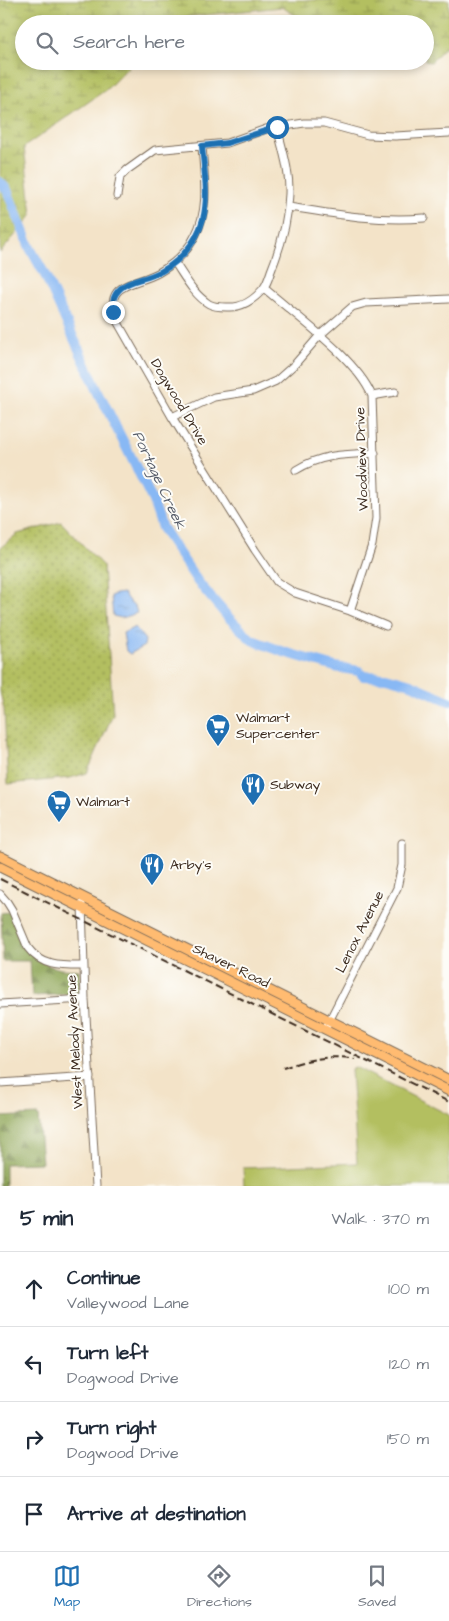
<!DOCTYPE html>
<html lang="en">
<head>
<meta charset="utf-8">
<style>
	body { margin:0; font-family:"Architects Daughter",sans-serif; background:#f2f2f3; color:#1f2937 }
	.stop { position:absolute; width:15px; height:15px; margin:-11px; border:4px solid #1f6fb2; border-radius:50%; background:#fff }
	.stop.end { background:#1f6fb2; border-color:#fff; box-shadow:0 1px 5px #0008 }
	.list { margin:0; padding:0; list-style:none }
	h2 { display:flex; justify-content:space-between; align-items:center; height:65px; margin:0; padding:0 20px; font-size:21px }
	h2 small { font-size:16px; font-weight:400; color:#747a83 }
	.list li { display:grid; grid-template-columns:32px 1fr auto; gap:15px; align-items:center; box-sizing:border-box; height:75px; padding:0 20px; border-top:1px solid #e0e1e3 }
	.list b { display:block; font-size:19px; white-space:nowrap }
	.list p { margin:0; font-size:16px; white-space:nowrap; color:#747a83 }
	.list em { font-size:16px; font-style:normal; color:#747a83 }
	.icon { flex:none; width:28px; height:28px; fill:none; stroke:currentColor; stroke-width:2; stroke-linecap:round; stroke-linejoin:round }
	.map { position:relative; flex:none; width:449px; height:1186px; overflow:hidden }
	.search { position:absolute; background:#fff; box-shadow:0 2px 8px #0003; left:15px; right:15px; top:15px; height:55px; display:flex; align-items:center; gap:12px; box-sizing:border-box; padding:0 18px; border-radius:28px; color:#747a83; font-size:19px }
	.sheet { height:365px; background:#fff }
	nav { display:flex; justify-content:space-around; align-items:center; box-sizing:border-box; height:70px; border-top:1px solid #e0e1e3; background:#fff; font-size:14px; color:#747a83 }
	nav a { display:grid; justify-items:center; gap:2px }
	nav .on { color:#1f6fb2 }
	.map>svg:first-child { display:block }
</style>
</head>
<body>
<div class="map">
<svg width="449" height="1186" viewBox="0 0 449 1186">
	<defs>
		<pattern id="grass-dots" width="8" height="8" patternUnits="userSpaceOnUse" patternTransform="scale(1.25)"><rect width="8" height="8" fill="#b3bf61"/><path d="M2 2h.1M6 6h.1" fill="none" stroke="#939b4f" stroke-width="1.8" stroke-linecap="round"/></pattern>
		<pattern id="forest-firs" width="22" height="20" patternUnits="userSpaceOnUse" patternTransform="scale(1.25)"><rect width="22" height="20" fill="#8ea657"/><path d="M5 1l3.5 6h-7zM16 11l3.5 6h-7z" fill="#758747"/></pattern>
		<pattern id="wetland-marsh" width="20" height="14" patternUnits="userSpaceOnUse" patternTransform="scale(1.25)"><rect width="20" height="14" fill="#b3bf61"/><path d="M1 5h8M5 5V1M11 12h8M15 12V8" fill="none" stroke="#939b4f"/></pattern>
		<pattern id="water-ripples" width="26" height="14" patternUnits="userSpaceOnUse" patternTransform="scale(1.25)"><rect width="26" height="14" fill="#88b8f4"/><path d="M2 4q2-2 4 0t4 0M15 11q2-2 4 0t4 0" fill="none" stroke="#7096c5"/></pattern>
	</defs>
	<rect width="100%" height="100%" fill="#fdfcf7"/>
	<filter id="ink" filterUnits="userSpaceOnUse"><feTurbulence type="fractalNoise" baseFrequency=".02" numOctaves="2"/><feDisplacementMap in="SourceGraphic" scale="10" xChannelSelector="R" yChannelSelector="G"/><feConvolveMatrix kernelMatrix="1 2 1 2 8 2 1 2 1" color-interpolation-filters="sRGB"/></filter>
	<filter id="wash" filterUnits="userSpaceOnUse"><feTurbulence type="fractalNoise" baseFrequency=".0096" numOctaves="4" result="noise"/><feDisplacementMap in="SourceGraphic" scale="20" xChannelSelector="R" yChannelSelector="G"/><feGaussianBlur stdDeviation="1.12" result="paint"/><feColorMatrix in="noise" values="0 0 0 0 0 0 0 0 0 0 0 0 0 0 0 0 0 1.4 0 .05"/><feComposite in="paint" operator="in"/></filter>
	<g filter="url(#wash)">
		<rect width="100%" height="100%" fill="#f3e3c8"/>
		<path fill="url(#grass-dots)" stroke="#777440" d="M61 522 103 566 113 714 87 773 70 778 8 784 4 709 0 692V548L17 534Z"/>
		<path fill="url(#forest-firs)" stroke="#64683a" d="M9 912 25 947 50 966 61 969 79 970 80 991 74 994 32 996 30 961H3L1 913Z
			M38 1115 42 1163 5 1164V1186H0V1117Z"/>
		<path fill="url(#wetland-marsh)" stroke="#777440" d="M0 0H449V43L431 62 425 61V24H309L282 7 176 18 170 24H24V61H134L107 89 24 147 32 215 0 253Z"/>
		<path fill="#b3bf61" stroke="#777440" d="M355 1067 449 1115V1186H244L243 1168 357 1163 351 1069Z"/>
		<path fill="url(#water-ripples)" stroke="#627189" d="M123 593 131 604 135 606 137 613 122 618 113 616 111 596 115 594Z
			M135 627 145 640 144 646 130 654 126 651 123 633Z"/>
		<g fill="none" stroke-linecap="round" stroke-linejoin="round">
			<path stroke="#88b8f4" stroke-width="10" d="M0 182 7 190 30 248 44 273 96 387 153 501 162 528 198 582 227 616 252 640 284 652 335 667 359 671 363 676 386 677 397 680 411 684 449 701"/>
		</g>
	</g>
	<g filter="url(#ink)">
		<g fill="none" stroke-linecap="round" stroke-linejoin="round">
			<defs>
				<path id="minor" d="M202 146C204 177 210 208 195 236 187 253 174 264 158 273 134 286 102 282 117 321L172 417 255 550 277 582 295 593 350 611 386 626
					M117 196 120 177 127 170 155 150 227 143 266 129 304 123H324L368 135 395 136 449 133
					M289 207C333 214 379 222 424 218
					M175 263C184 276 194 295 209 304 214 307 221 307 227 307 241 308 254 300 263 289 267 284 269 277 271 271 281 246 288 221 289 194 290 171 282 148 277 127
					M264 288C295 315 357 359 372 396L376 518 372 545 350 611
					M372 396 395 392
					M172 417 214 397 253 391 276 381 295 364 320 335 352 307 366 303 449 299
					M296 470C321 454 346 454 375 453
					M0 894 7 902 12 910 28 948C42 967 62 966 84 966
					M82 904 85 999 96 1186
					M0 1004 85 999
					M325 1029 397 888 402 865V843
					M0 1083 90 1077"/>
				<path id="major" d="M0 856 449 1080
					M0 867 449 1091"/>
			</defs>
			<use href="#minor" stroke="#7b6b5a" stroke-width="9"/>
			<use href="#major" stroke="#7b6b5a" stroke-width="11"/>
			<use href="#minor" stroke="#fff" stroke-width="7"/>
			<use href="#major" stroke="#ffbb71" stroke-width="9"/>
			<path stroke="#3b2a1e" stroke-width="2" stroke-dasharray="8 4" stroke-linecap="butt" d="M0 879 449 1102
				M283 1068C306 1060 330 1054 355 1059"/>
		</g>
	</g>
	<g fill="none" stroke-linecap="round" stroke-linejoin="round" filter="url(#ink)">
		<path stroke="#1f6fb2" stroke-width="6" d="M113 312C112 302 113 295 121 288 129 281 144 279 153 275 176 267 197 243 203 219 209 196 204 170 202 146L227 143 277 127"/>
	</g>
	<defs>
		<symbol id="supermarket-pin" viewBox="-11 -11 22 30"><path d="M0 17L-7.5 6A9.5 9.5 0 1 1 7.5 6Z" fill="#1f6fb2" stroke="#fdfcf7"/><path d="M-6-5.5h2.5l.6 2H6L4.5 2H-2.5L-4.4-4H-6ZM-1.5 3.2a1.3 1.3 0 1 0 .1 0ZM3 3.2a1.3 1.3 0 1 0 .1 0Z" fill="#fff"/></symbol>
		<symbol id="restaurant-pin" viewBox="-11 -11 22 30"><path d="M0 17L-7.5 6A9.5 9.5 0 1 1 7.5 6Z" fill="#1f6fb2" stroke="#fdfcf7"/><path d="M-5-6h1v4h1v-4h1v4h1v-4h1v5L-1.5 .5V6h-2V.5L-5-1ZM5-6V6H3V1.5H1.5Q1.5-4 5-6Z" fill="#fff"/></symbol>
	</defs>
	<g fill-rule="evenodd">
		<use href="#supermarket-pin" x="204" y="712" width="28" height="38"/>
		<use href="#restaurant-pin" x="239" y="771" width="28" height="38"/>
		<use href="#supermarket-pin" x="45" y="788" width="28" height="38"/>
		<use href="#restaurant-pin" x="138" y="851" width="28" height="38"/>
	</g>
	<g text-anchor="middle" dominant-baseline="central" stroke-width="4" stroke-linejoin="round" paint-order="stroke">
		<g font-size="14" fill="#3b2a1e" stroke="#fdfcf7">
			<text transform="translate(179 402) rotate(59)">Dogwood Drive</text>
			<text transform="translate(362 459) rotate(-92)">Woodview Drive</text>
			<text transform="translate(360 932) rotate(-63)">Lenox Avenue</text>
			<text transform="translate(231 966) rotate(26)">Shaver Road</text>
			<text transform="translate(75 1042) rotate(-93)">West Melody Avenue</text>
		</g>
		<g font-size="14" fill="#3b2a1e" stroke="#fdfcf7" text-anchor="start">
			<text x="236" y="718">Walmart<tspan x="236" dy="16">Supercenter</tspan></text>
			<text x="270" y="785">Subway</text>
			<text x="76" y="802">Walmart</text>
			<text x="170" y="865">Arby's</text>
		</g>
		<g font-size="15" font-style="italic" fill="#565c69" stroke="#fdfcf7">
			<text transform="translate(159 480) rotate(65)">Portage Creek</text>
		</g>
	</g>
</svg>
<div class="stop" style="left:277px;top:127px"></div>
<div class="stop end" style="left:113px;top:312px"></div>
<div class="search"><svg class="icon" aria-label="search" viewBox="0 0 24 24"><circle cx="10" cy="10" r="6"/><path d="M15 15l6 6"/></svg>Search here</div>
</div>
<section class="sheet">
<h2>5 min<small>Walk · 370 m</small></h2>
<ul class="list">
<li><svg class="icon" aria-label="ahead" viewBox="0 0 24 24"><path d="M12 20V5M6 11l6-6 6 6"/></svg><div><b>Continue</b><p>Valleywood Lane</p></div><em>100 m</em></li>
<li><svg class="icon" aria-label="left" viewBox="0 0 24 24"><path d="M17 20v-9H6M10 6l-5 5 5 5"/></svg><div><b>Turn left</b><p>Dogwood Drive</p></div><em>120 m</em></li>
<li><svg class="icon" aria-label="right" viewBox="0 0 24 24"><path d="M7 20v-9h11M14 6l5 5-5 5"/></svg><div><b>Turn right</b><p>Dogwood Drive</p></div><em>150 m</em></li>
<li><svg class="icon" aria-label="arrive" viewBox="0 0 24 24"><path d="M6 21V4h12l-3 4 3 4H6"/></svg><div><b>Arrive at destination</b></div></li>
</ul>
</section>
<nav>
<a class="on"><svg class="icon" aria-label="map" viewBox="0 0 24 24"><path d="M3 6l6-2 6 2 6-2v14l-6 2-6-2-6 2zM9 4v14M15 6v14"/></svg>Map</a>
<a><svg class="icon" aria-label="directions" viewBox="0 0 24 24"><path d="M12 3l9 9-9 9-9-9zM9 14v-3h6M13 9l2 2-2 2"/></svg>Directions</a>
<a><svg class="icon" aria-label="saved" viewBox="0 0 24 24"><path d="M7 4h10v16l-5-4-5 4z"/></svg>Saved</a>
</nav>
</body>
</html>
